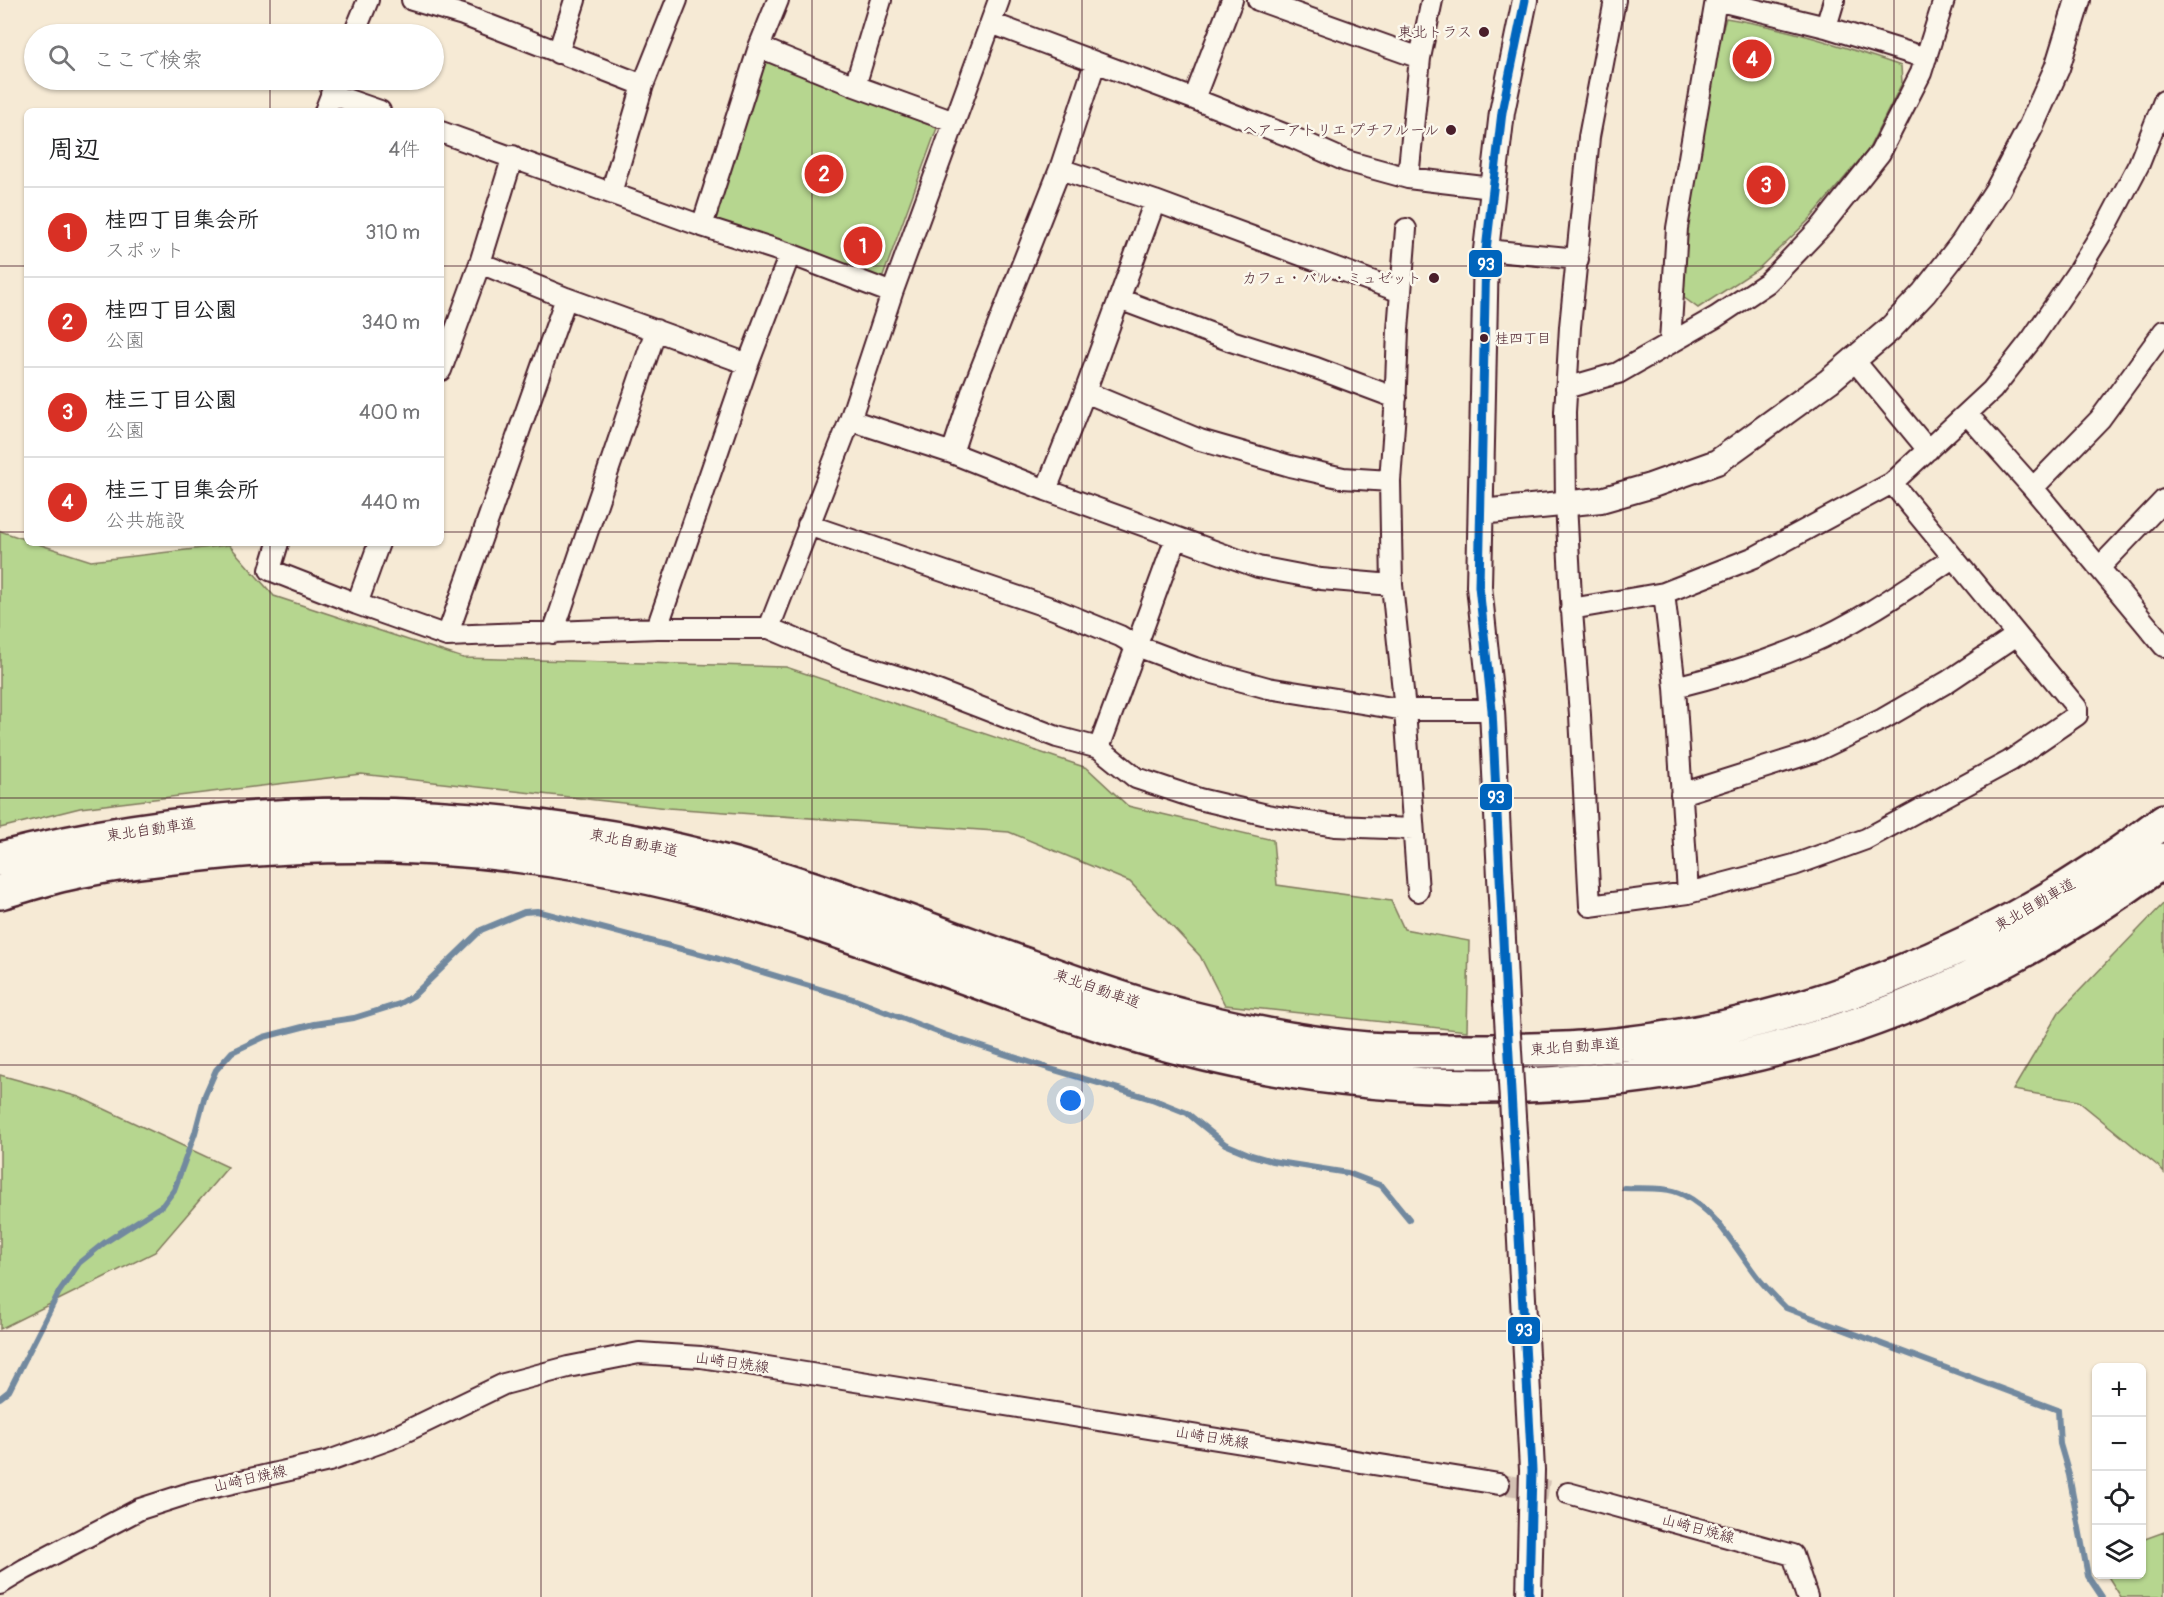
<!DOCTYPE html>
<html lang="ja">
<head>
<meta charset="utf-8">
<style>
	body { margin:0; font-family:Pangolin,"Klee One",sans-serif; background:#f6f6f6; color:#202124 }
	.controls { position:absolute; right:18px; bottom:18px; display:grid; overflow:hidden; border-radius:9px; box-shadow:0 2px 4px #0004 }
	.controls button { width:54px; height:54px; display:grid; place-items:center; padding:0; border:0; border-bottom:2px solid #e0e0e0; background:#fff; color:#202124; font:30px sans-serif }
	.you { position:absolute; left:1071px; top:1101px; width:21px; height:21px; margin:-15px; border:4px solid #fff; border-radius:50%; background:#1a73e8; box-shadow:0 0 0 9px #1a73e833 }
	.badge { display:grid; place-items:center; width:39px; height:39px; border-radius:50%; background:#d93025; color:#fff; font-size:20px; font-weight:700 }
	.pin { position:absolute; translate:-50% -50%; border:3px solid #fff; box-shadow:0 2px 6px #0006 }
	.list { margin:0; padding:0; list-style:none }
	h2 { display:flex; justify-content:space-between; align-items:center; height:78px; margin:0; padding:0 24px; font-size:26px }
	h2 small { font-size:20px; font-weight:400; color:#757577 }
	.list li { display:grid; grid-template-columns:39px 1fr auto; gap:18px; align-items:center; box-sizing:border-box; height:90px; padding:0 24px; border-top:2px solid #e0e0e0 }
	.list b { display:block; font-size:22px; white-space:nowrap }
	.list p { margin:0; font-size:20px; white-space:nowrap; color:#757577 }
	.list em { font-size:20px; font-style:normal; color:#757577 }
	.icon { flex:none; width:33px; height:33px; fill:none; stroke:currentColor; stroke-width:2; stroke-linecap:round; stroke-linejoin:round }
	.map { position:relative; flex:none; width:2164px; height:1597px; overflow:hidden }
	.search { position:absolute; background:#fff; box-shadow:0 2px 4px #0004; left:24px; top:24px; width:420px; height:66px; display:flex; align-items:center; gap:15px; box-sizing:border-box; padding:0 21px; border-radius:33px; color:#757577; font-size:22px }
	.panel { position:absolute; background:#fff; box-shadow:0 2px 4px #0004; left:24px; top:108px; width:420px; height:438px; border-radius:9px }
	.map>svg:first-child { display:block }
</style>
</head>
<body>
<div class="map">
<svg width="2164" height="1597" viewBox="0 0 2164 1597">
	<rect width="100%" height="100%" fill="#f6ead5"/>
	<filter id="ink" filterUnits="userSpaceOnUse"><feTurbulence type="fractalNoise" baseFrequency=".0167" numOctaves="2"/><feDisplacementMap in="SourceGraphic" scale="12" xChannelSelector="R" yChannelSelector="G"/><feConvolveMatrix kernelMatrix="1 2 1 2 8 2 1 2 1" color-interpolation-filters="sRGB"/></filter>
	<g filter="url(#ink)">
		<path fill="#b6d68f" stroke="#807a5d" stroke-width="1.5" d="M1726 18C1787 28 1843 46 1901 66L1902 83 1868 150 1809 220 1758 269 1698 308 1683 297 1687 222 1717 48Z
			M766 60 937 128 882 279 713 220Z
			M0 531 27 540V543H35L91 561 229 545 274 596 463 658 786 667 1087 768 1128 806 1273 840 1277 885 1391 901 1404 929 1469 941 1467 1031 1225 1005 1200 956 1130 882 1009 832 668 808 361 774 80 808 0 828Z
			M2164 903V1173L2158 1166 2078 1101 2013 1090 2059 1012Z
			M0 1075 79 1097 228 1167 155 1252 0 1329Z
			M2164 1532V1597H2121L2107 1575 2142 1574V1540Z"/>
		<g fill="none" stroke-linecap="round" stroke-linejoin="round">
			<path stroke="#72899f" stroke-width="6" d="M1624 1188C1643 1189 1666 1186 1684 1195 1716 1211 1734 1246 1755 1274 1764 1286 1775 1297 1786 1308L2058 1410 2060 1444 2069 1475 2088 1576 2102 1597
				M0 1398 9 1391 59 1292 79 1263 104 1243 163 1205 174 1190 195 1133 205 1095 216 1070 232 1052 264 1037 314 1024 354 1018 399 1004 413 996 481 930 524 912 537 911 719 959 853 999 945 1035 1051 1069 1152 1099 1187 1113 1225 1144 1251 1155 1272 1161 1348 1173 1382 1186 1409 1219"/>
			<path stroke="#d4c1b3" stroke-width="20" stroke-dasharray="20 10" stroke-linecap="butt" d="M1499 1484 1568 1493"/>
			<defs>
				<path id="minor" d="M412 0 463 15 643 85
					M1258 0 1420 58
					M1615 0 1589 137 1570 327 1565 412 1566 503 1571 598 1580 715 1590 906 1688 893 1794 865 1866 839 2010 761 2077 715V708L1892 483
					M991 23 1194 99 1294 138 1346 161 1408 178 1492 188
					M1826 27 1926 58
					M354 34 368 0
					M759 47 855 86 954 122
					M558 53 575 0
					M855 86 881 0
					M331 94 380 111
					M1194 99 1232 0
					M325 111 337 80
					M441 132 702 226 790 254 892 293
					M1060 169 1155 201 1401 292
					M1408 178 1420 58 1432 0
					M611 193 643 85 677 0
					M702 226 759 47 778 0
					M1406 229 1398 330 1395 411 1390 481 1392 585 1405 710 1418 891
					M1486 250 1578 259
					M480 263 566 298 748 364
					M1119 299 1231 341 1316 368 1396 398
					M1670 342 1677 228 1716 0 1826 27 1834 0
					M1854 360 1928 450
					M441 370 480 263 513 156
					M1566 388 1618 373 1716 317 1767 283 1777 273 1822 226 1880 153 1921 73 1944 0
					M1085 392 1200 440 1290 466 1343 478 1390 481
					M1967 414 2033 488 2164 646
					M850 420 952 453 1046 490 1258 567 1321 579 1392 585
					M952 453 973 389 1060 169 1095 63
					M2033 488 2100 419 2164 331
					M1046 490 1085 392 1155 201
					M808 525 1054 609 1120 636 1137 646 1195 668 1268 688 1405 710H1492
					M278 543 270 570 357 604 447 636 657 628H769L842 659 912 681 1057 737 1099 748 1136 778 1199 799 1267 815 1335 826 1413 829
					M2099 568 2164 500
					M1664 593 1675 687 1688 893
					M357 604 379 543
					M1571 609 1664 593 1755 557 1892 483 1992 390 2032 339 2077 273 2109 221 2139 164 2164 101
					M657 628 748 364 790 254
					M769 628 850 420 892 293 999 0
					M553 633 656 330
					M447 636 566 298
					M1675 687C1720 676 1763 663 1806 645 1858 623 1906 589 1953 558
					M1099 748 1176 538
					M1681 794 1814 752 1883 719 1947 682 2017 635
					M1568 1493 1793 1555 1807 1597
					M0 1584 25 1569 140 1509 193 1492 329 1461 390 1439 504 1384 568 1367 639 1353 701 1357 780 1369 1499 1484"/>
				<path id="tertiary" d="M1481 512 1601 500 1650 486 1717 462 1829 381 1890 329 1924 293 1963 243 1998 189 2031 126 2057 68 2078 0
					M1506 1002 1492 710 1479 586 1486 250 1502 112 1525 0
					M1516 1165 1532 1470 1529 1597"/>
				<path id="motorway" d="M0 859C213 804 435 802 650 845 776 870 897 918 1017 962 1063 978 1109 996 1156 1009 1225 1028 1296 1043 1367 1049 1408 1052 1450 1051 1491 1051 1522 1050 1552 1050 1582 1048 1793 1033 1997 949 2164 821
					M0 892C22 886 43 879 65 874 113 863 162 858 211 853 422 831 623 858 823 926 962 973 1098 1033 1242 1062 1471 1109 1726 1087 1940 992 2019 957 2094 911 2164 860"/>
			</defs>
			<use href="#minor" stroke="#4a1f2b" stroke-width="24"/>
			<use href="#tertiary" stroke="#4a1f2b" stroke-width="28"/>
			<use href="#motorway" stroke="#4a1f2b" stroke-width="38"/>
			<use href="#minor" stroke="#fbf7ec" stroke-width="20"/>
			<use href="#tertiary" stroke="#fbf7ec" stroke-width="24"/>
			<use href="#motorway" stroke="#fbf7ec" stroke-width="33"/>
			<defs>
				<path id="tertiary-bridge" d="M1506 1002 1516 1165"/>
			</defs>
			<use href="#tertiary-bridge" stroke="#4a1f2b" stroke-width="28" stroke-linecap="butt"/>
			<use href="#tertiary-bridge" stroke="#fbf7ec" stroke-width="24"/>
			<defs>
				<path id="bus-1" d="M1525 0 1502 112 1486 250 1479 586 1492 710 1506 1002 1532 1470 1529 1597"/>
			</defs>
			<use href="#bus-1" stroke="#fbf7ec" stroke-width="14"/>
			<use href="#bus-1" stroke="#0065bd" stroke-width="9"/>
		</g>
	</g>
	<path fill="none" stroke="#4a1f2b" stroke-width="1.5" stroke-opacity="0.55" d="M270 0V34M541 0V1597M812 0V1597M1082 0V1597M1352 0V1597M1623 0V1597M1894 0V1597M270 80V111M0 266H27M441 266H2164M0 532H27M441 532H2164M270 543V1597M0 798H2164M0 1065H2164M0 1331H2164"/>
	<g fill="#4a1f2b" stroke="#fbf7ec" stroke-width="2">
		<circle cx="1484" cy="32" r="6"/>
		<circle cx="1451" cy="130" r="6"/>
		<circle cx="1434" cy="278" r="6"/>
		<circle cx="1484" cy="338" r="5"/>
	</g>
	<g text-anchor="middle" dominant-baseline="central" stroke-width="5" stroke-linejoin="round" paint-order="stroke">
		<g font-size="14" fill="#4a1f2b" stroke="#fbf7ec" text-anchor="start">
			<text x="1495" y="338">桂四丁目</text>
		</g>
		<g font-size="15" fill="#4a1f2b" stroke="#fbf7ec" text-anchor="end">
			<text x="1472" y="32">東北トラス</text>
			<text x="1439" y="130">ヘアーアトリエ プチフルール</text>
			<text x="1422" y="278">カフェ・バル・ミュゼット</text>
		</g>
		<g font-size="15" fill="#4a1f2b" stroke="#fbf7ec">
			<text transform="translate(151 830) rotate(-8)">東北自動車道</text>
			<text transform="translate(634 843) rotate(11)">東北自動車道</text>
			<text transform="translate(2035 905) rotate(-30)">東北自動車道</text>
			<text transform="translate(1097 989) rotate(19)">東北自動車道</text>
			<text transform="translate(1575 1047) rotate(-4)">東北自動車道</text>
			<text transform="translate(732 1363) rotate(8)">山崎日焼線</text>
			<text transform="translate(1212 1438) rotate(9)">山崎日焼線</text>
			<text transform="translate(250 1479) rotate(-13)">山崎日焼線</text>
			<text transform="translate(1698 1529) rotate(15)">山崎日焼線</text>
		</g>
	</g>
	<g stroke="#fbf7ec" stroke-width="2">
		<rect x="1468" y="249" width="35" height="29" rx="6" fill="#0065bd"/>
		<rect x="1479" y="783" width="34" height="28" rx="6" fill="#0065bd"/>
		<rect x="1507" y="1316" width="34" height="29" rx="6" fill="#0065bd"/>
	</g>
	<g font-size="16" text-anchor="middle" font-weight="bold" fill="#fff">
		<text x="1486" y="270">93</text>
		<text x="1496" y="803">93</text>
		<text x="1524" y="1336">93</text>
	</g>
</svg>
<div class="controls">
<button>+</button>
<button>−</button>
<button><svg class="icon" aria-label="locate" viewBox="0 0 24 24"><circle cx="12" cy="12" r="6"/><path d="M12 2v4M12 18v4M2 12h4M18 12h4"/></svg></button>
<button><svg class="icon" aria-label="layers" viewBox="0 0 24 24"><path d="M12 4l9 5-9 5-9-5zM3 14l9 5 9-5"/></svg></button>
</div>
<div class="you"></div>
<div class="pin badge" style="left:863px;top:246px">1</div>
<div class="pin badge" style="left:824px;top:174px">2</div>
<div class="pin badge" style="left:1766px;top:185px">3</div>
<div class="pin badge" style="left:1752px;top:59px">4</div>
<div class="search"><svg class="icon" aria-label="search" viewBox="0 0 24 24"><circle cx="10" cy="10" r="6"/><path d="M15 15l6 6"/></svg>ここで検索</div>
<section class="panel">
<h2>周辺<small>4件</small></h2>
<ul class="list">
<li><span class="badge">1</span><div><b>桂四丁目集会所</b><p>スポット</p></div><em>310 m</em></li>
<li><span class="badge">2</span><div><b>桂四丁目公園</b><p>公園</p></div><em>340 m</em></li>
<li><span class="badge">3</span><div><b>桂三丁目公園</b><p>公園</p></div><em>400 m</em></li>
<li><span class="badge">4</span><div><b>桂三丁目集会所</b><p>公共施設</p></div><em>440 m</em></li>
</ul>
</section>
</div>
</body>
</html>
